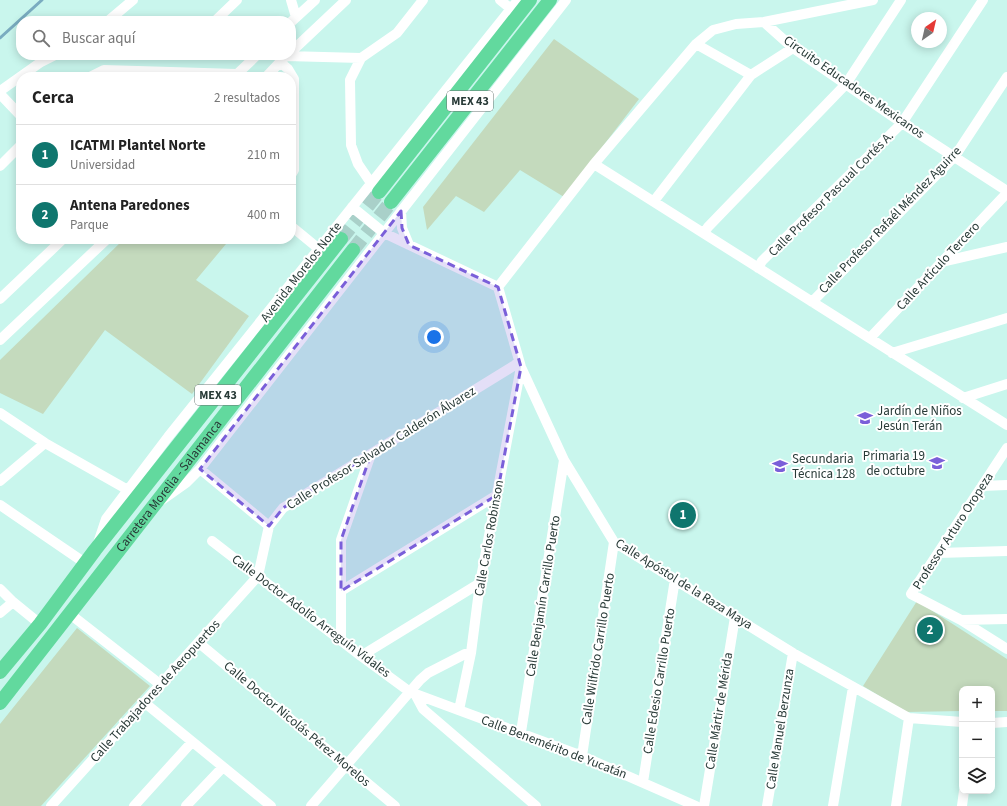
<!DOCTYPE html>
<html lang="es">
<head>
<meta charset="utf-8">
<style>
	body { margin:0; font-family:"Source Sans 3",sans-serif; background:#f2f2f2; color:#222 }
	.controls { position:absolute; right:12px; bottom:12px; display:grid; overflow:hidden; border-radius:8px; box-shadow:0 2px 10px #0003 }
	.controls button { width:36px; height:36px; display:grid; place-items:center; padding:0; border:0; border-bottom:1px solid #e0e0e0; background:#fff; color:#222; font:20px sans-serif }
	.compass { position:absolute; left:911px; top:12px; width:36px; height:36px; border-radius:50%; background:#fff; box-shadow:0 2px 10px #0003; rotate:34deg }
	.you { position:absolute; left:434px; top:337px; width:14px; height:14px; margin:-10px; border:3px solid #fff; border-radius:50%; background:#1a73e8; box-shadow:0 0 0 6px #1a73e833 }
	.badge { display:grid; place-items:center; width:26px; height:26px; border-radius:50%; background:#0f766e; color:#fff; font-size:13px; font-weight:700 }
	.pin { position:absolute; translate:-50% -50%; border:2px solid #fff; box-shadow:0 1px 4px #0006 }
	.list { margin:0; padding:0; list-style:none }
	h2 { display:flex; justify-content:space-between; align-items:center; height:52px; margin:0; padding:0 16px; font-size:17px }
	h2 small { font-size:13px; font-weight:400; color:#767676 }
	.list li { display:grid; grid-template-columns:26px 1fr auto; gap:12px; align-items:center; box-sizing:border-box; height:60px; padding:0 16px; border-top:1px solid #e0e0e0 }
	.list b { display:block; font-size:15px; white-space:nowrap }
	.list p { margin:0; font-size:13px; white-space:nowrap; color:#767676 }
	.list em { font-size:13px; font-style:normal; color:#767676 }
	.icon { flex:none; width:22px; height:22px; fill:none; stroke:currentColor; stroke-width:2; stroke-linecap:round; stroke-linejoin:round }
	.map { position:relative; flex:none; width:1007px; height:806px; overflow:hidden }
	.search { position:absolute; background:#fff; box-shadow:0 2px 10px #0003; left:16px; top:16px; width:280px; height:44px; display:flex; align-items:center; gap:10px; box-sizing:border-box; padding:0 14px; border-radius:16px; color:#767676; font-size:15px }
	.panel { position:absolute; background:#fff; box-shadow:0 2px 10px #0003; left:16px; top:72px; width:280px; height:172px; border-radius:16px }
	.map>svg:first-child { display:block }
</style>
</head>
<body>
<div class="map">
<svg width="1007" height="806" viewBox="0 0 1007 806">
	<rect width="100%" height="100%" fill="#c9f6ed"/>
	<path fill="#c4dabd" d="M554 39 639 99 564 197 520 170 484 212 456 196 427 230 423 207Z
		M124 239H217L226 244 196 280 249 316 192 394 105 330 43 414 0 393V360Z
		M917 601 1007 659V711H992V689H962V711L906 712 863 686Z
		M77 628 150 686 41 806H0V724Z"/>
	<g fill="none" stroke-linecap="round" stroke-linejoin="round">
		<path stroke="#7aacc0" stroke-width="3" d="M0 38 42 0"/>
		<path stroke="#a9d0c9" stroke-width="14" stroke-dasharray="14 7" stroke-linecap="butt" d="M341 239 379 192
			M353 250 391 202"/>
		<path stroke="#fff" stroke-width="10" d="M291 0 296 17
			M500 0 511 9
			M108 21 133 0
			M215 21 237 0
			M291 22 315 0
			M764 22 793 48 902 123 1007 191
			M696 44 751 75
			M291 52 346 0
			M286 56 361 58
			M280 62 288 69 294 79V170L291 175
			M90 77 104 70 237 74
			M234 77 257 55
			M266 77 284 58
			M0 91 41 62 55 55
			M0 94 21 116
			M594 164 1007 425
			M0 166 21 145
			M371 183 358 164 351 145 350 80 361 58 397 33 423 0
			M654 201 751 75 793 48
			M352 207 384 233 498 287 521 367 564 460 614 542 793 653 909 718 962 722
			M401 211 402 228 409 245
			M291 226 319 249
			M704 233 708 227 846 84 901 0
			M941 262 1007 247
			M758 268 762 261 902 123 983 0
			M498 287 594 164 696 44 713 30 736 24 764 22 873 0
			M0 299 63 239
			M812 302 955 156 1007 77
			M870 338 1007 193
			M0 340 107 239
			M892 353 1007 318
			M963 398 1007 384
			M0 413 45 443 128 490
			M1007 448 911 594 961 620 1007 649
			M200 469 269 526
			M0 481 45 443
			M982 486 1007 485
			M162 500 186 483 200 469 566 0
			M0 505 85 563
			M212 541 361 656 410 692 582 756 696 806
			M98 543 106 519 168 437 518 0
			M938 553 1007 551
			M0 589 13 602 40 624
			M341 591 497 495
			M0 613 13 602
			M70 614 161 685
			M961 620 1007 619
			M341 639V540L371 454
			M199 643 395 806
			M361 656 480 583
			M415 694 423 709 536 806
			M145 703 271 806
			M459 710 471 653 480 583 521 367
			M992 723 1007 722
			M521 732 564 460
			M582 756 614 542
			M643 782 675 579
			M51 806 258 576 269 526 283 508 515 365 519 361
			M134 806 192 742
			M186 806 223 767
			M311 806 420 680 428 673 465 654 471 653
			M704 806 735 617
			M767 806 793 653
			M833 806 853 687
			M896 806 909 718
			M962 806 964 791"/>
		<g stroke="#62d99e" stroke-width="14">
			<path d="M379 192 530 0"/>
			<path d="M391 202 550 0"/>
			<path d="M0 672 40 624 95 550 341 239"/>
			<path id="s1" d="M0 703 353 250"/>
		</g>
	</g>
	<path fill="#7a5fd9" fill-opacity="0.2" stroke="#7a5fd9" stroke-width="3" stroke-dasharray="8 5" stroke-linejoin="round" d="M401 211 402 228 409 245 498 287 521 367 497 495 341 591V540L371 454 283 508 269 526 200 469Z"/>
	<defs>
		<symbol id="school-bare" viewBox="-9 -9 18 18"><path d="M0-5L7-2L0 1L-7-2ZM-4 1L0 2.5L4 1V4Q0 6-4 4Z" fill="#7a5fd9" stroke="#fff" stroke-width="2.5" paint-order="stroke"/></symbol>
	</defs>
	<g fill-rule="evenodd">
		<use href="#school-bare" x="854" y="407" width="22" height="22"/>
		<use href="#school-bare" x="926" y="452" width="22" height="22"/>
		<use href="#school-bare" x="769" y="455" width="22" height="22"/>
	</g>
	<g text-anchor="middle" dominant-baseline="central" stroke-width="4" stroke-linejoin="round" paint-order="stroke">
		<g fill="#fff" stroke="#687573" stroke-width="1">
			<rect x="447" y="91" width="46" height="20" rx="3"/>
			<rect x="195" y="385" width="46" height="20" rx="3"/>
		</g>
		<g font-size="12" font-weight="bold" fill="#283a37">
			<text x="470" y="101">MEX 43</text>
			<text x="218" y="395">MEX 43</text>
		</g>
		<g font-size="13" fill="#283a37" stroke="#fff">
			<text transform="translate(854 87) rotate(35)">Circuito Educadores Mexicanos</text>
			<text transform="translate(831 194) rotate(-45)">Calle Profesor Pascual Cortés A.</text>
			<text transform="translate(890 220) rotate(-46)">Calle Profesor Rafaél Méndez Aguirre</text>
			<text transform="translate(938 266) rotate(-47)">Calle Artículo Tercero</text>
			<text transform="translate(301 272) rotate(-52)">Avenida Morelos Norte</text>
			<text transform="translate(381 448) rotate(-32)">Calle Profesor Salvador Calderón Álvarez</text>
			<text stroke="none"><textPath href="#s1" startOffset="275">Carretera Morelia - Salamanca</textPath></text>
			<text transform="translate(953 531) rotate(-57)">Professor Arturo Oropeza</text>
			<text transform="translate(489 538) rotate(-80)">Calle Carlos Robinson</text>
			<text transform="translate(684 584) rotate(32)">Calle Apóstol de la Raza Maya</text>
			<text transform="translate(543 596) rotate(-81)">Calle Benjamín Carrillo Puerto</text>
			<text transform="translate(311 616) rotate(37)">Calle Doctor Adolfo Arreguín Vidales</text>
			<text transform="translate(598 649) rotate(-81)">Calle Wilfrido Carrillo Puerto</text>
			<text transform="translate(659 681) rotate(-81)">Calle Edesio Carrillo Puerto</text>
			<text transform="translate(155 691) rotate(-48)">Calle Trabajadores de Aeropuertos</text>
			<text transform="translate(719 711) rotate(-81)">Calle Mártir de Mérida</text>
			<text transform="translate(297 724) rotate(40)">Calle Doctor Nicolás Pérez Morelos</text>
			<text transform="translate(780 729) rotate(-81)">Calle Manuel Berzunza</text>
			<text transform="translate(554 747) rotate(21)">Calle Benemérito de Yucatán</text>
		</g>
		<g font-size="13" fill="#283a37" stroke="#fff" text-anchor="start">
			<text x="877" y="411">Jardín de Niños<tspan x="877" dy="15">Jesún Terán</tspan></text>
			<text x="925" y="456" text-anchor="end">Primaria 19<tspan x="925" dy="15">de octubre</tspan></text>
			<text x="792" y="459">Secundaria<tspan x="792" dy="15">Técnica 128</tspan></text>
		</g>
	</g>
</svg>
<div class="controls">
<button>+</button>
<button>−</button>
<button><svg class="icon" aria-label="layers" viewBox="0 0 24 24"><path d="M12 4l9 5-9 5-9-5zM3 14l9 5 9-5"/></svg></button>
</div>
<svg class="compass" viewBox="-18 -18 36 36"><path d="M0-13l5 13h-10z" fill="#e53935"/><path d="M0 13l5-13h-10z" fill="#767676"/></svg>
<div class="you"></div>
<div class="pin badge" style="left:683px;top:515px">1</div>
<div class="pin badge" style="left:930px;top:630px">2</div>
<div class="search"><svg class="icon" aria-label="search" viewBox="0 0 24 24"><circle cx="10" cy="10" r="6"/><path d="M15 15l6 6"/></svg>Buscar aquí</div>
<section class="panel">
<h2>Cerca<small>2 resultados</small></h2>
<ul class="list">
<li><span class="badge">1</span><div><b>ICATMI Plantel Norte</b><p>Universidad</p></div><em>210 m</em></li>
<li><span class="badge">2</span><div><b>Antena Paredones</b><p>Parque</p></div><em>400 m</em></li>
</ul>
</section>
</div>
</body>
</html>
